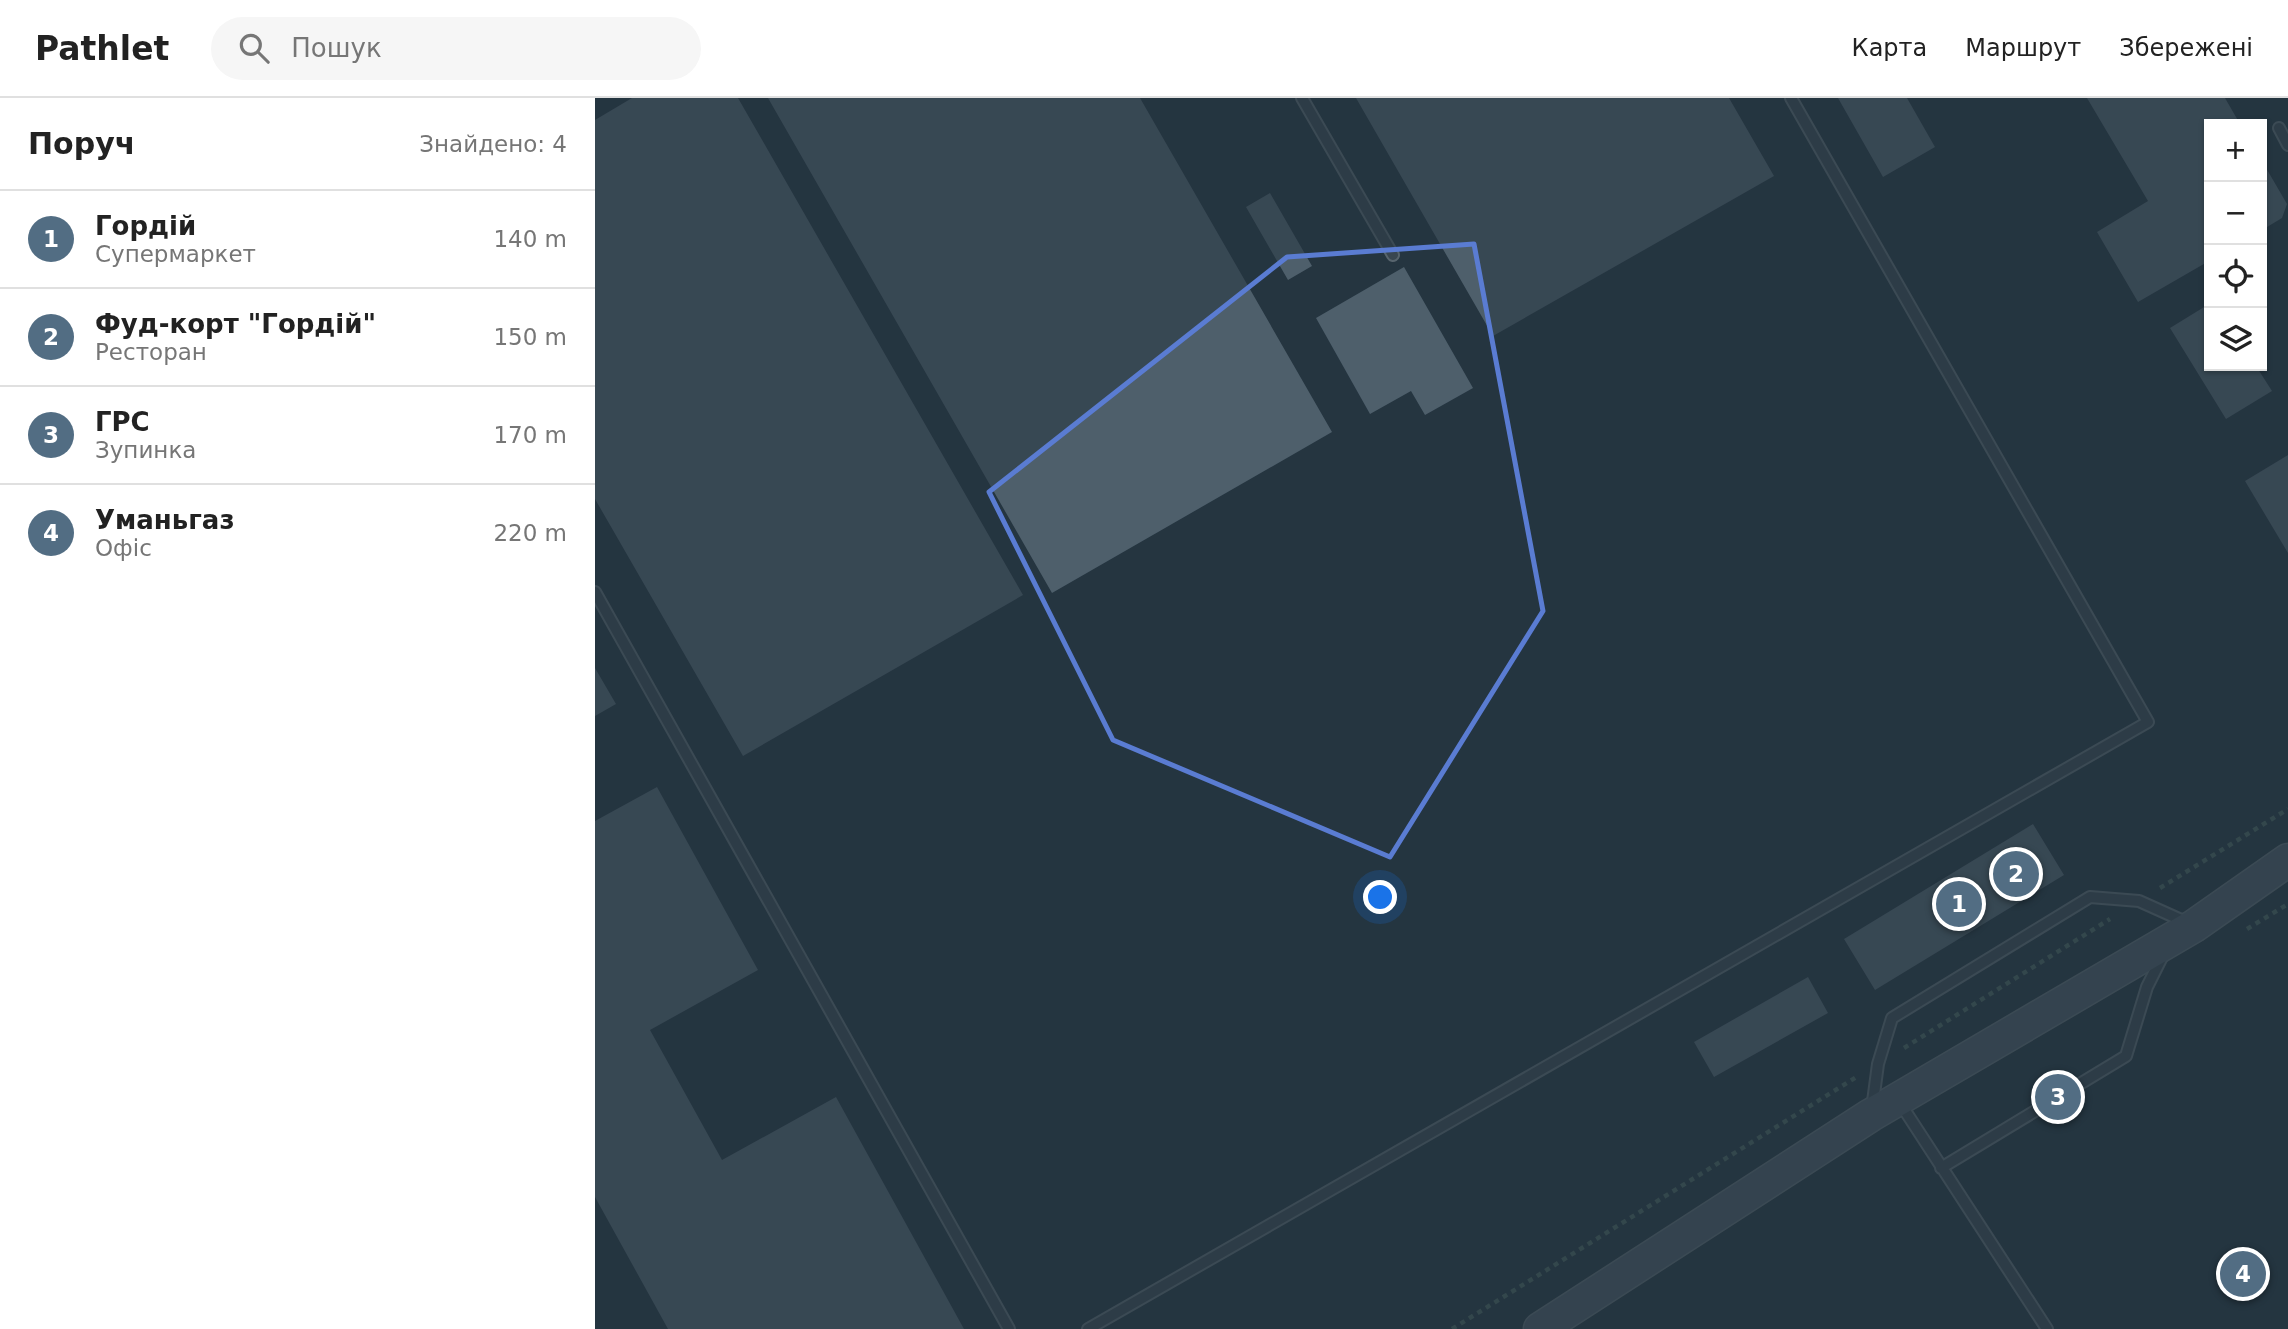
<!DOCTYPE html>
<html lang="uk">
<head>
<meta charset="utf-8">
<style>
	body { margin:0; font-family:"DejaVu Sans",sans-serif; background:#f6f6f6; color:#222 }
	.controls { position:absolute; right:21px; top:21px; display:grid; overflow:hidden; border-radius:0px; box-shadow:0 2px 5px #0004 }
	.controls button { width:63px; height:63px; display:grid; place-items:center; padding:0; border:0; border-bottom:2px solid #e0e0e0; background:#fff; color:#222; font:35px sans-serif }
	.you { position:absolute; left:786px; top:800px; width:24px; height:24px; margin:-18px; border:5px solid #fff; border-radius:50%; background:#1a73e8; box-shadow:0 0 0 10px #1a73e833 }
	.badge { display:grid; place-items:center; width:46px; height:46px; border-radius:50%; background:#526d83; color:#fff; font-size:23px; font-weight:700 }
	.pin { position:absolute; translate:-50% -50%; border:4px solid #fff; box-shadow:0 2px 7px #0006 }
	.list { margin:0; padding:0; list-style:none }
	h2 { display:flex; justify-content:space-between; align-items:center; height:91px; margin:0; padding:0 28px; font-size:30px }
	h2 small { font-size:23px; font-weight:400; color:#767676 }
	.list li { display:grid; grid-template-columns:46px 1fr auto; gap:21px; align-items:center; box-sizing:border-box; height:98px; padding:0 28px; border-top:2px solid #e0e0e0 }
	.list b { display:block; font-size:26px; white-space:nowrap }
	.list p { margin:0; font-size:23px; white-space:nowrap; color:#767676 }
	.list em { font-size:23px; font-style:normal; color:#767676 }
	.icon { flex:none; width:38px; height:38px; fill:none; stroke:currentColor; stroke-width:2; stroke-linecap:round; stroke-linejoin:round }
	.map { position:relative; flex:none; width:1693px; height:1231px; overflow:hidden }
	header { display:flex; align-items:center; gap:42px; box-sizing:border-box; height:98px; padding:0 35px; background:#fff; border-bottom:2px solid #e0e0e0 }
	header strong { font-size:33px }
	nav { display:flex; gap:38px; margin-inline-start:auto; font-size:24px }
	.search { width:490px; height:63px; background:#f6f6f6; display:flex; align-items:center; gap:18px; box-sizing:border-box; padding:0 24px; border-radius:38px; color:#767676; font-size:26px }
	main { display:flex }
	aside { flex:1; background:#fff }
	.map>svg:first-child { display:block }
</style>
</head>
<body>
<header>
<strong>Pathlet</strong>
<div class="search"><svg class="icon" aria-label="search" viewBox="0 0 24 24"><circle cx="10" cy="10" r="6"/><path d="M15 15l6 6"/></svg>Пошук</div>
<nav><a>Карта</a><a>Маршрут</a><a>Збережені</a></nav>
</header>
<main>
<aside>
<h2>Поруч<small>Знайдено: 4</small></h2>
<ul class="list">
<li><span class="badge">1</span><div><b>Гордій</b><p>Супермаркет</p></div><em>140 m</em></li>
<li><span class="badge">2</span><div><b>Фуд-корт &quot;Гордій&quot;</b><p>Ресторан</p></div><em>150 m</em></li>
<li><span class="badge">3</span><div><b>ГРС</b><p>Зупинка</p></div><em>170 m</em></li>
<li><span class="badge">4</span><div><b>Уманьгаз</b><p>Офіс</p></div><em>220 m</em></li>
</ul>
</aside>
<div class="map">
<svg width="1693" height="1231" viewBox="0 0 1693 1231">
	<rect width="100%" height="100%" fill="#253540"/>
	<path fill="#4e5f6b" d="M37 0H143L428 497 148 658 0 401V22Z
		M173 0H545L737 334 457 495Z
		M761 0H1134L1179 78 898 238Z
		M1243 0H1312L1340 49 1288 79Z
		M1492 0H1630L1645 26H1614V163L1543 204 1502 134 1553 103Z
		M1667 63 1692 106 1687 120 1667 132Z
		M675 95 717 168 693 182 651 109Z
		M809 169 878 290 830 317 816 293 775 316 721 220Z
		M1614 206V268H1661L1677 293 1631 321 1575 230Z
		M1693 357V455L1650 383Z
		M0 570 21 606 0 618Z
		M62 689 163 872 55 932 127 1062 241 999 369 1231H73L0 1099V723Z
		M1438 726 1469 777 1280 892 1249 841Z
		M1213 879 1233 915 1119 979 1099 944Z"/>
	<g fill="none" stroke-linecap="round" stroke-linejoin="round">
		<defs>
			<path id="lane" d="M707 0 798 157
				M1684 30 1693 47
				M0 494 414 1231
				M1305 1005 1452 1231
				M1277 1011 1283 966 1297 920 1495 799 1544 803 1593 825
				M1346 1070 1531 958 1552 889 1569 855
				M493 1231 1553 624 1196 0"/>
			<path id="secondary" d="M945 1231 1276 1017 1599 828 1693 762"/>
		</defs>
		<use href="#lane" stroke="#57646d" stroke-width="14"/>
		<use href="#secondary" stroke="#57646d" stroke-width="35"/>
		<path stroke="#455d5b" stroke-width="4.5" stroke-dasharray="5 5" stroke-linecap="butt" d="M1565 790 1693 711
			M1652 831 1693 806
			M1309 950 1515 821
			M857 1231 1263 978"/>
		<use href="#lane" stroke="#394650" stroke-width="10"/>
		<use href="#secondary" stroke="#475663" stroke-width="32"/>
	</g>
	<path d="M0 0H1693V1231H0ZM879 146 948 513 795 759 518 642 394 394 692 159Z" fill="#253540" fill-opacity=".55" fill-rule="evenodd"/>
	<path fill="none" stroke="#5a7cd2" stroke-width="5" stroke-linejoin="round" d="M879 146 948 513 795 759 518 642 394 394 692 159Z"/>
</svg>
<div class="controls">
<button>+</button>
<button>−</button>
<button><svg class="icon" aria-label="locate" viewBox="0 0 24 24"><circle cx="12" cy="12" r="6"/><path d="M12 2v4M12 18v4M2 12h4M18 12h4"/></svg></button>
<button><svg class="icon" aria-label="layers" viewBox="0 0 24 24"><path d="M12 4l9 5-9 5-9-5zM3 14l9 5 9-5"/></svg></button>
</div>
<div class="you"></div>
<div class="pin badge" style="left:1364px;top:806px">1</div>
<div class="pin badge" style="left:1421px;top:776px">2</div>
<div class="pin badge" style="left:1463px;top:999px">3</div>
<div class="pin badge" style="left:1648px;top:1176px">4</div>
</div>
</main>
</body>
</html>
